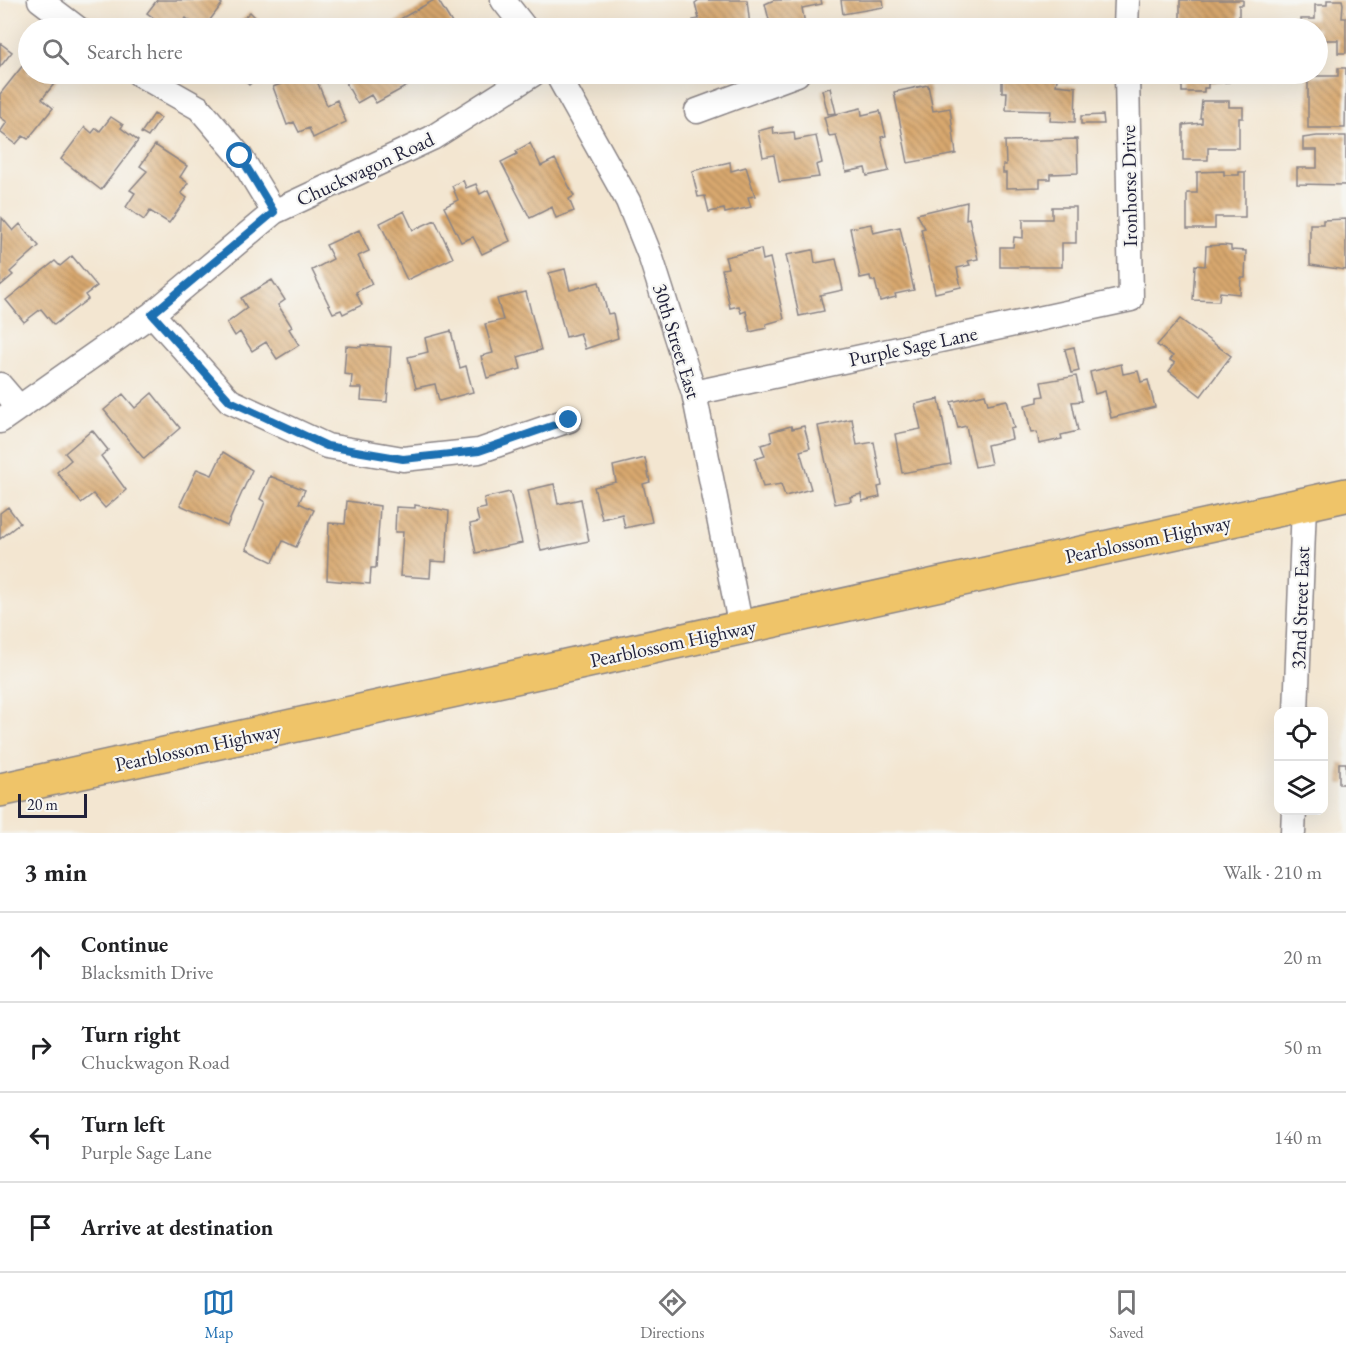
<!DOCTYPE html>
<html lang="en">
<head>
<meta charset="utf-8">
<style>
	body { margin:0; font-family:"EB Garamond",serif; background:#f2f2f2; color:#202124 }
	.controls { position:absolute; right:18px; bottom:18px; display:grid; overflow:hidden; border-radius:12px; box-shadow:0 6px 24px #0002 }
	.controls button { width:54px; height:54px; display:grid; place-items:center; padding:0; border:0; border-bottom:2px solid #e0e0e0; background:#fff; color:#202124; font:30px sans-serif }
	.scale { position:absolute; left:18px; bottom:15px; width:69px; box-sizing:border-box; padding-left:6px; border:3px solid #22223b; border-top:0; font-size:16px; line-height:21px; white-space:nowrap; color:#22223b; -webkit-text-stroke:4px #f6f6f2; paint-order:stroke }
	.stop { position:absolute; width:18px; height:18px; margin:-14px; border:4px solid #1f6fb2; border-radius:50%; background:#fff }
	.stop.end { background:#1f6fb2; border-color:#fff; box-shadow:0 2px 6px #0008 }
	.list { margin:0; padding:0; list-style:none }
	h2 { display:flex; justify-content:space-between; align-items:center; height:78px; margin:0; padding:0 24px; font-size:26px }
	h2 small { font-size:20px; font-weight:400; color:#757577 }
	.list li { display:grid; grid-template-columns:39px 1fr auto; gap:18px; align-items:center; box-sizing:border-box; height:90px; padding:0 24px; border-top:2px solid #e0e0e0 }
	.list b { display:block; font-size:22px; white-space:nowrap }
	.list p { margin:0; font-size:20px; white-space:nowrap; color:#757577 }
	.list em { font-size:20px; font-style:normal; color:#757577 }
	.icon { flex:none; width:33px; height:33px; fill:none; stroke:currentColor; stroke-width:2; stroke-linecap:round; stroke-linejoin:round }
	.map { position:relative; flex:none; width:1346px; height:833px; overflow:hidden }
	.search { position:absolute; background:#fff; box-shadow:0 6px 24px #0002; left:18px; right:18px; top:18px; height:66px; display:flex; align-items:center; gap:15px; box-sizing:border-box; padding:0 21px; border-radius:33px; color:#757577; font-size:22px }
	.sheet { height:438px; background:#fff }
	nav { display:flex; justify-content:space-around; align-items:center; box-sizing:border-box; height:84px; border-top:2px solid #e0e0e0; background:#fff; font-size:16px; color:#757577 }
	nav a { display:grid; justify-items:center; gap:3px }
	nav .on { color:#1f6fb2 }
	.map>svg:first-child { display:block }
</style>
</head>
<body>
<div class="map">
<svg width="1346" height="833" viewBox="0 0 1346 833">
	<defs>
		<pattern id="building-back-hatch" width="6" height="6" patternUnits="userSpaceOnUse" patternTransform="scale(1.5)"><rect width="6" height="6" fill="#d8a86e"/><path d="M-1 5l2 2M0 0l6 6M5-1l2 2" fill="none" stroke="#af885c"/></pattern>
	</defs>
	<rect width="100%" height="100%" fill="#f6f6f2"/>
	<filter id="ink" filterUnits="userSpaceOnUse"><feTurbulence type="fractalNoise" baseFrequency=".0167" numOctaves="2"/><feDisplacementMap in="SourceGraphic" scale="12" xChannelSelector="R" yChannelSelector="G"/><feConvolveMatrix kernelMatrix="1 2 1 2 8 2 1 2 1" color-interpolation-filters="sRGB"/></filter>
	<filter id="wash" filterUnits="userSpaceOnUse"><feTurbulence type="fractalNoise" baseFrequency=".008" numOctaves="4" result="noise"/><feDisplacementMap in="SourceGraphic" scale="24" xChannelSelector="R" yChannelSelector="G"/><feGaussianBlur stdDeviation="1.35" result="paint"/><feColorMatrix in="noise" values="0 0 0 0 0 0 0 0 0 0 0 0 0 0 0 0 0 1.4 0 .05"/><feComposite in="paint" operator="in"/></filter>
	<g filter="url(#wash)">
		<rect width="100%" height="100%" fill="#f3e6d1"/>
		<g id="blocks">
			<path fill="url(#building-back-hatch)" d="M157 0H217L222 4 204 28H199L186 18 178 28H168L147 13Z
				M434 0H438L455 28H396L393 23Z
				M699 0H747L750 26 695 28 693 20 699 19 695 3Z
				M774 0H821L822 4 802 8 805 24 771 28 765 4Z
				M841 0H883L884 7 843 14Z
				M1180 0H1243V5H1239V23L1208 22 1207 28H1180Z
				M1327 0H1342L1343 4 1342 18H1346V53H1338V40H1318V28H1301V19H1315V5H1327Z
				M250 12 266 28H233Z
				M0 43 12 52 0 67Z
				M28 59V74H51L58 79 42 99 53 108 28 139 23 136 16 144 0 132 7 122 0 117V94Z
				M1338 68H1346L1345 128H1308V76H1338Z
				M238 74H261L249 85Z
				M293 74H314L327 105 337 100 346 122 313 138 309 128 299 132 294 122 287 125 273 87 288 81 286 77Z
				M341 74H403L409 85 376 103 371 95 357 103Z
				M1002 74H1058L1056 85 1076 87 1075 122 1050 121 1051 111 1006 110 1007 92H1002Z
				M1182 74H1229V82L1208 83V88H1204V92H1182Z
				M928 85 933 111 950 108 956 154 908 163 894 92Z
				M830 88 836 113 828 114 822 90Z
				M1202 101H1229V107H1243V118H1239V148H1208V160H1183V125L1202 123V118H1200Z
				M861 108 862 115 880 111 886 136 881 137 889 171 867 176 865 168 846 172 836 135 829 136 824 117Z
				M154 114 161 118 148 137 141 133Z
				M1103 115 1104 124H1081V116Z
				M111 117 123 125 121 128 138 141 101 190 61 159 85 127 92 133 96 128 100 131Z
				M773 127 774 134 794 132 795 140 816 136 822 163 816 165 819 177 779 182 774 155 763 157 758 131Z
				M1317 136H1346V185L1297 184V168H1317V150H1303V138Z
				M1077 139 1078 173 1050 174V179H1040V187L1006 188V173H1003V165H1006L1005 141Z
				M530 143 541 166 555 159 574 196 569 199 574 211 556 218 552 207 530 218 501 162 517 154 516 151Z
				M155 145 187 166 180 177 188 183 181 193 187 198 169 223 150 211 144 220 126 207 135 193 130 190 147 171 140 166Z
				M730 162 731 171 746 167 755 196 748 197 751 207 725 213 724 209 709 212 705 196 698 197 692 171Z
				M1224 171V175H1239V172H1245V217H1215V229H1187V193H1197V172Z
				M463 180 466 188 476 184 480 194 488 190 510 241 482 254 473 237 461 242 444 207 458 200 452 186Z
				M967 202 966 219 969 218 978 259 968 261 970 265 957 268 961 287 935 293 921 229 925 228 917 214Z
				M1052 207H1076V243H1062V267H1000V247H1013L1014 237 1023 238V219H1052Z
				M404 211 413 230 435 220 453 258 407 280 380 223Z
				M2 218 13 231 20 224 39 246 10 272 13 275 0 286Z
				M1346 219V270L1310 265V224H1323V220Z
				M871 224 873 233 900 227 914 290 895 294 896 297 880 301 875 281H871L870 276 860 278 850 228Z
				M359 230 369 251 358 256 372 284 356 292 362 305 343 314 341 310 333 313 312 270 333 259 326 245Z
				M1222 245 1231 246V250L1246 251 1245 278H1241L1240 294 1220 292 1219 301 1193 300 1195 265 1205 266 1206 246Z
				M761 249 763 260 770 258 784 319 766 324 767 328 750 332 746 311 741 313 739 306 730 308 722 269 728 268 725 257Z
				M813 250 815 263 836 259 843 290 820 295 824 311 799 316 786 255Z
				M72 256 97 286 85 295 88 299 54 325 41 309 24 322 6 300 55 261 60 266Z
				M565 269 570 290 599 282 608 314 613 313 618 338 585 349 580 333 566 337 549 273Z
				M272 280 285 300 278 305 292 327 289 329 299 345 277 359 266 342 252 351 240 332 235 336 227 323 247 308 241 298Z
				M526 292 541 350 518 357 521 369 487 378 481 356 493 353 485 324 503 320 497 299Z
				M1180 319 1231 356 1201 396 1169 371 1175 363 1170 360 1173 356 1157 345Z
				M451 331 460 368 466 366 473 392 439 401 435 384 416 388 408 357 428 352 425 338Z
				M361 345 391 347 387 402 361 400 362 388H351L352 375 344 374 346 346 361 347Z
				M1074 347 1079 371 1071 373 1065 349Z
				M1121 364 1123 374 1138 371 1141 382 1148 380 1155 407 1111 418 1105 391 1095 394 1090 372Z
				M1076 376 1082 401 1072 402 1078 431 1061 435 1062 439 1039 444 1037 432 1031 433 1025 405 1038 402V397L1044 396 1041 382Z
				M152 393 180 428 144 459 104 410 123 394 135 408Z
				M985 394 988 404 1007 400 1014 428 1010 429 1012 439 987 445 991 464 975 467 966 426 958 428 951 402Z
				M939 399 951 464 902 473 895 434 921 429 915 404Z
				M852 419 857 445 874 442 882 486 878 487 880 497 862 501 861 494 850 497 851 501 835 504 818 426Z
				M791 426 792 429 804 426 810 448 800 451 811 489 785 496 781 484 763 487 755 459 765 456 761 445 772 442 770 432Z
				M92 430 108 450 101 456 126 490 105 508 93 494 81 503 57 472 71 460 65 453Z
				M223 452 252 470 227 526 180 505 197 469 212 475Z
				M645 458 650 482 643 484 652 522 625 528 622 514 602 519 594 487 616 482 613 466Z
				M270 476 305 490 299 503 314 510 296 547 283 541 273 562 246 549 265 502 260 499Z
				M554 484 558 504 581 499 589 541 541 551 528 490Z
				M510 492 522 543 476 553 470 524 479 522 476 510 486 508 484 498Z
				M347 501 380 506 376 568H371L370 584 327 580 329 523 345 524Z
				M415 505 449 511 446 562 431 561 430 578 400 576 403 532H395L396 507 415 508Z
				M8 507 20 523 0 539V513Z
				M1339 763H1346V784H1339Z"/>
		</g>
	</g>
	<g filter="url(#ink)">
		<use href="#blocks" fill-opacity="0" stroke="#8a8486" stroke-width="1.5"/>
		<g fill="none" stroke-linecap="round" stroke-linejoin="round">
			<defs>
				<path id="street" d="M40 0 77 28
					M503 0 525 28
					M1126 28 1127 0
					M139 74 199 108 240 156 274 212
					M557 74 628 201 651 258 694 393 741 628
					M697 111 797 74
					M152 314 230 401 327 446 403 459 479 451 569 420
					M0 385 18 406
					M694 393 1131 299 1127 74
					M0 421 152 314 274 212 432 138 533 74
					M1296 712 1304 505
					M1293 833 1294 810"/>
				<path id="primary" d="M0 790 1346 495"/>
			</defs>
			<use href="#street" stroke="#8a8486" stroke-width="27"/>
			<use href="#primary" stroke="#8a8486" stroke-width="36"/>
			<use href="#street" stroke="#fff" stroke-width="24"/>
			<use href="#primary" stroke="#efc469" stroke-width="33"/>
		</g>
	</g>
	<g fill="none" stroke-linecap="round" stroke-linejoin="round" filter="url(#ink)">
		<path stroke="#1f6fb2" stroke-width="8" d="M240 156 274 212 152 314 230 401 327 446 403 459 479 451 569 420"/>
	</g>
	<g text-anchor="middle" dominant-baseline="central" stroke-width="4.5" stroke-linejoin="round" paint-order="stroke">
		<g font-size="20" fill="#22223b" stroke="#f6f6f2">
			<text transform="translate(365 169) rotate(-25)">Chuckwagon Road</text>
			<text transform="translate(1129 186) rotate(-91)">Ironhorse Drive</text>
			<text transform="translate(677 341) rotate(73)">30th Street East</text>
			<text transform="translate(913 346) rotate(-12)">Purple Sage Lane</text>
			<text transform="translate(1148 539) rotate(-12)">Pearblossom Highway</text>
			<text transform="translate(1300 608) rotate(-88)">32nd Street East</text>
			<text transform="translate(673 643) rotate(-12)">Pearblossom Highway</text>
			<text transform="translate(198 747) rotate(-12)">Pearblossom Highway</text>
		</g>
	</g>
</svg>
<div class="controls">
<button><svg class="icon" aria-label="locate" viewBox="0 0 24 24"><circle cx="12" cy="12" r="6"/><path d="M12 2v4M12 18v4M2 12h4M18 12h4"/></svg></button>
<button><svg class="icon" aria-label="layers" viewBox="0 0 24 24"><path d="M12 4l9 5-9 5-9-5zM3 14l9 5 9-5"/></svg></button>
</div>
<div class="scale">20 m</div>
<div class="stop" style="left:240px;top:156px"></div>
<div class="stop end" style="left:569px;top:420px"></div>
<div class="search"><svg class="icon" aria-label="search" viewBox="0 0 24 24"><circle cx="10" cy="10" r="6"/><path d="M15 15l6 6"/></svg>Search here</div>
</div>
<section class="sheet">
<h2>3 min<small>Walk · 210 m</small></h2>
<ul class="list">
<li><svg class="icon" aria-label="ahead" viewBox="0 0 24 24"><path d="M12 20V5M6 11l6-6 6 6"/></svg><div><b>Continue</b><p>Blacksmith Drive</p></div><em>20 m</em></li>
<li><svg class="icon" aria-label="right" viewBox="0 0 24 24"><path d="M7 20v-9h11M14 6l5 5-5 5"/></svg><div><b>Turn right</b><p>Chuckwagon Road</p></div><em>50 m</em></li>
<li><svg class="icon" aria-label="left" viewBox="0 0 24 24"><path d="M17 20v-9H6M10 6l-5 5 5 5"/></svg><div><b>Turn left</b><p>Purple Sage Lane</p></div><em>140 m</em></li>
<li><svg class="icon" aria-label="arrive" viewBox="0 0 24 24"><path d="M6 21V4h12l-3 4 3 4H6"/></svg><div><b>Arrive at destination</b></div></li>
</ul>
</section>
<nav>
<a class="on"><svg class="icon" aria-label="map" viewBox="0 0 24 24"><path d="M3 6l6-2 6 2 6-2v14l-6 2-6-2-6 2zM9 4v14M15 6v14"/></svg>Map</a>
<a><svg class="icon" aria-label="directions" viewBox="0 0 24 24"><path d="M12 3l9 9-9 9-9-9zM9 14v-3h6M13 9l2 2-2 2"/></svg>Directions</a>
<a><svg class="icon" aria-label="saved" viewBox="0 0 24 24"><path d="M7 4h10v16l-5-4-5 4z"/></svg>Saved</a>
</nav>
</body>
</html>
